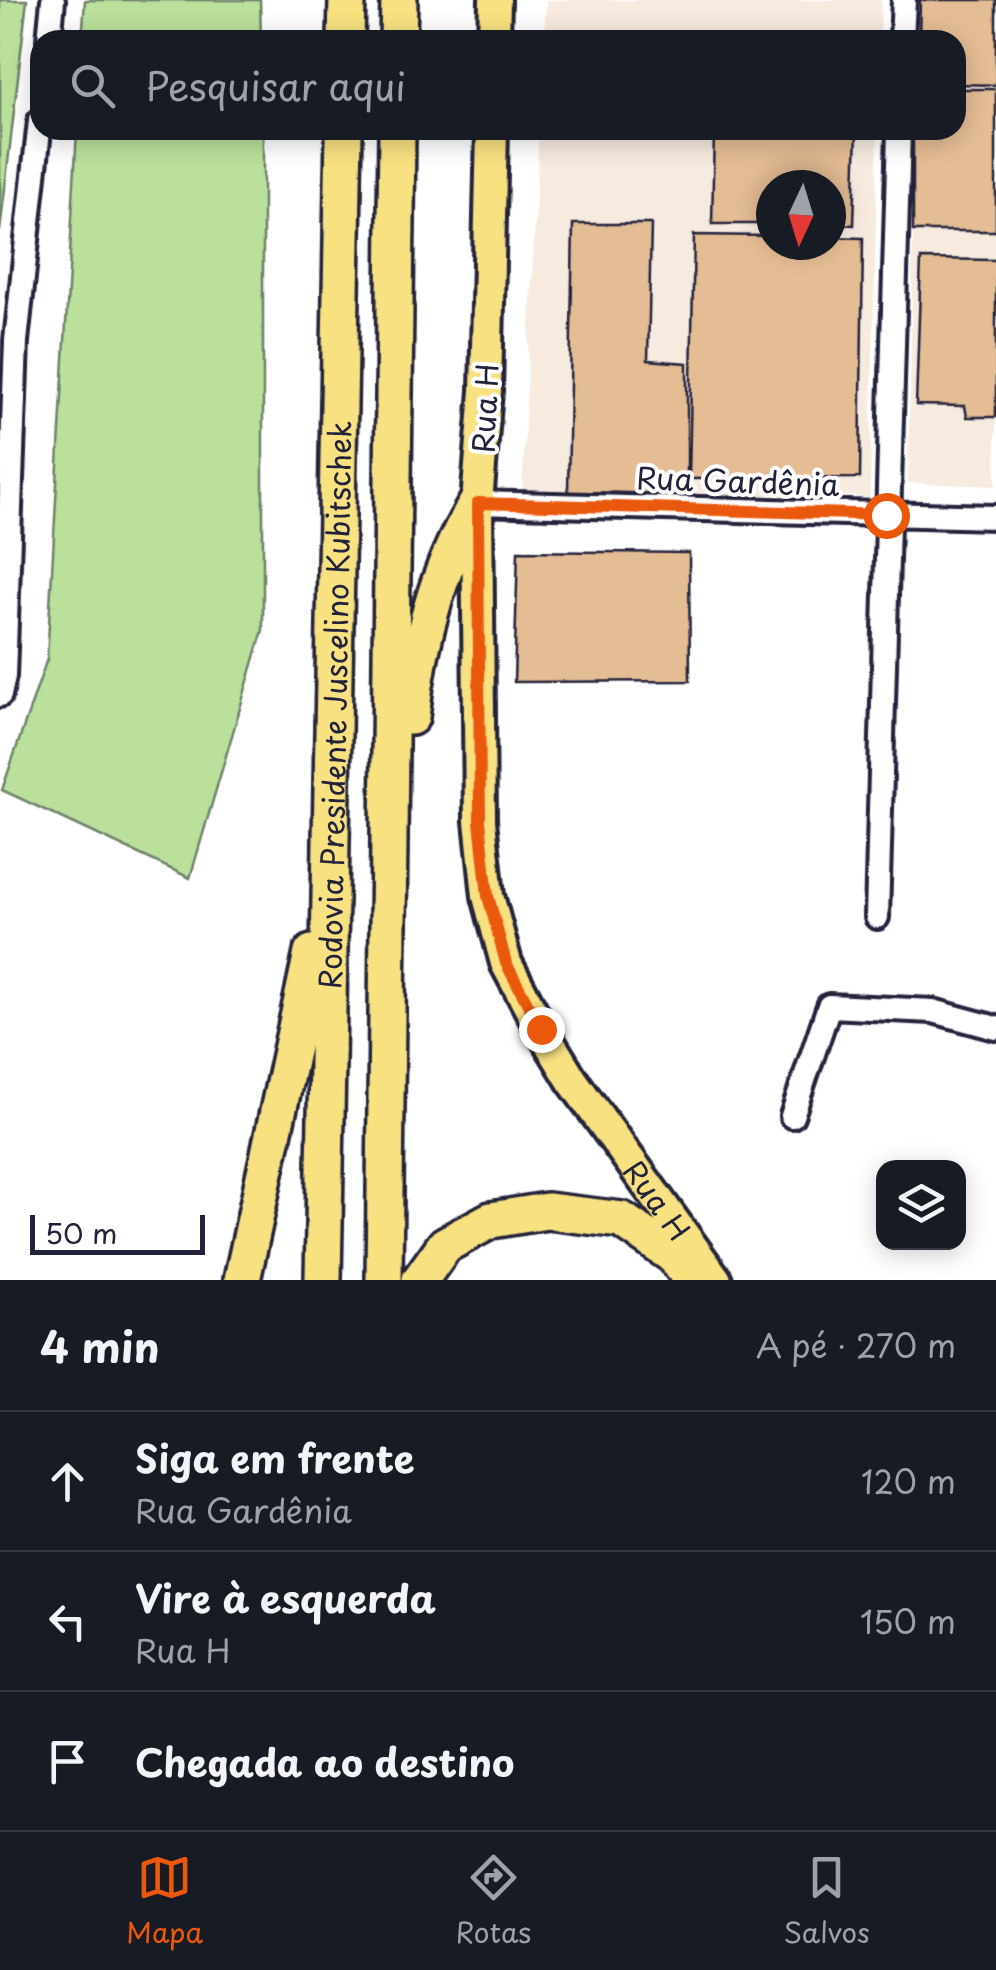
<!DOCTYPE html>
<html lang="pt">
<head>
<meta charset="utf-8">
<style>
	body { margin:0; font-family:"Playpen Sans",sans-serif; background:#242831; color:#f1f3f6 }
	.controls { position:absolute; right:30px; bottom:30px; display:grid; overflow:hidden; border-radius:20px; box-shadow:0 5px 25px #0003 }
	.controls button { width:90px; height:90px; display:grid; place-items:center; padding:0; border:0; border-bottom:2px solid #363941; background:#171b24; color:#f1f3f6; font:50px sans-serif }
	.compass { position:absolute; left:756px; top:170px; width:90px; height:90px; border-radius:50%; background:#171b24; box-shadow:0 5px 25px #0003; rotate:184deg }
	.scale { position:absolute; left:30px; bottom:25px; width:175px; box-sizing:border-box; padding-left:10px; border:5px solid #22223b; border-top:0; font-size:28px; line-height:35px; white-space:nowrap; color:#22223b; -webkit-text-stroke:8px #fff; paint-order:stroke }
	.stop { position:absolute; width:30px; height:30px; margin:-22px; border:8px solid #ea580c; border-radius:50%; background:#fff }
	.stop.end { background:#ea580c; border-color:#fff; box-shadow:0 2px 10px #0008 }
	.list { margin:0; padding:0; list-style:none }
	h2 { display:flex; justify-content:space-between; align-items:center; height:130px; margin:0; padding:0 40px; font-size:42px }
	h2 small { font-size:32px; font-weight:400; color:#9ea1a6 }
	.list li { display:grid; grid-template-columns:65px 1fr auto; gap:30px; align-items:center; box-sizing:border-box; height:140px; padding:0 40px; border-top:2px solid #363941 }
	.list b { display:block; font-size:38px; white-space:nowrap }
	.list p { margin:0; font-size:32px; white-space:nowrap; color:#9ea1a6 }
	.list em { font-size:32px; font-style:normal; color:#9ea1a6 }
	.icon { flex:none; width:55px; height:55px; fill:none; stroke:currentColor; stroke-width:2; stroke-linecap:round; stroke-linejoin:round }
	.map { position:relative; flex:none; width:996px; height:1280px; overflow:hidden }
	.search { position:absolute; background:#171b24; box-shadow:0 5px 25px #0003; left:30px; right:30px; top:30px; height:110px; display:flex; align-items:center; gap:25px; box-sizing:border-box; padding:0 35px; border-radius:30px; color:#9ea1a6; font-size:38px }
	.sheet { height:550px; background:#171b24 }
	nav { display:flex; justify-content:space-around; align-items:center; box-sizing:border-box; height:140px; border-top:2px solid #363941; background:#171b24; font-size:28px; color:#9ea1a6 }
	nav a { display:grid; justify-items:center; gap:5px }
	nav .on { color:#ea580c }
	.map>svg:first-child { display:block }
</style>
</head>
<body>
<div class="map">
<svg width="996" height="1280" viewBox="0 0 996 1280">
	<rect width="100%" height="100%" fill="#fff"/>
	<filter id="ink" filterUnits="userSpaceOnUse"><feTurbulence type="fractalNoise" baseFrequency=".01" numOctaves="2"/><feDisplacementMap in="SourceGraphic" scale="20" xChannelSelector="R" yChannelSelector="G"/><feConvolveMatrix kernelMatrix="1 2 1 2 8 2 1 2 1" color-interpolation-filters="sRGB"/></filter>
	<g filter="url(#ink)">
		<path fill="#f7ebdf" fill-rule="evenodd" d="M546 0H881L880 40H544Z
			M918 0H996V486L908 483 915 130H956V40H917Z
			M539 130H878L870 497 522 491ZM771 185H831V245H771Z"/>
		<path fill="#bae09b" stroke="#6e816b" stroke-width="2.5" d="M0 0H27L0 231Z
			M85 0H260L261 40H82Z
			M77 130H263V630L190 878 2 790 47 659Z"/>
		<path fill="#e5bd95" stroke="#22223b" stroke-width="2.5" d="M920 0H996V85L956 84V40H919Z
			M956 89H996V231H913V130H956Z
			M714 130H857L854 225 831 224V185H771V224H712Z
			M573 224H651L648 360 687 363V494L568 492Z
			M694 235 771 236V245H831V237L863 238 860 478 689 479Z
			M921 259 996 260V417H967L965 406 916 405Z
			M518 551 689 553 690 681 514 682Z"/>
		<g fill="none" stroke-linecap="round" stroke-linejoin="round">
			<defs>
				<path id="minor" d="M49 40 53 0
					M902 40 904 0
					M477 503 996 517
					M0 695 4 676 16 341 40 121
					M877 917 899 130
					M792 1116 829 1006 933 1011 996 1028"/>
				<g id="major">
					<path d="M494 40 495 0"/>
					<path id="s1" d="M492 130 486 391 477 503 480 821 488 896 506 963 541 1029 572 1080 716 1280"/>
				</g>
				<g id="highway">
					<path d="M346 40 347 0"/>
					<path d="M398 40 399 0"/>
					<path d="M411 717C419 641 437 568 477 503"/>
					<path d="M242 1280 312 953"/>
					<path id="s2" d="M323 1280 344 130"/>
					<path d="M384 1280 397 130"/>
					<path d="M420 1280 445 1245 491 1220 547 1211 622 1220 674 1256 692 1280"/>
				</g>
			</defs>
			<use href="#minor" stroke="#22223b" stroke-width="30"/>
			<use href="#major" stroke="#22223b" stroke-width="38"/>
			<use href="#highway" stroke="#22223b" stroke-width="42"/>
			<use href="#minor" stroke="#fff" stroke-width="22"/>
			<use href="#major" stroke="#f8e181" stroke-width="30"/>
			<use href="#highway" stroke="#f8e181" stroke-width="35"/>
		</g>
	</g>
	<g fill="none" stroke-linecap="round" stroke-linejoin="round" filter="url(#ink)">
		<path stroke="#ea580c" stroke-width="12" d="M541 1029 506 963 488 896 480 821 478 503 886 515"/>
	</g>
	<g text-anchor="middle" dominant-baseline="central" stroke-width="8" stroke-linejoin="round" paint-order="stroke">
		<g font-size="30" fill="#22223b" stroke="#fff">
			<text transform="translate(484 408) rotate(-87)">Rua H</text>
			<text transform="translate(738 480) rotate(2)">Rua Gardênia</text>
			<text stroke="none"><textPath href="#s2" startOffset="575">Rodovia Presidente Juscelino Kubitschek</textPath></text>
			<text stroke="none"><textPath href="#s1" startOffset="1118">Rua H</textPath></text>
		</g>
	</g>
</svg>
<div class="controls">
<button><svg class="icon" aria-label="layers" viewBox="0 0 24 24"><path d="M12 4l9 5-9 5-9-5zM3 14l9 5 9-5"/></svg></button>
</div>
<svg class="compass" viewBox="-18 -18 36 36"><path d="M0-13l5 13h-10z" fill="#e53935"/><path d="M0 13l5-13h-10z" fill="#9ea1a6"/></svg>
<div class="scale">50 m</div>
<div class="stop" style="left:886px;top:515px"></div>
<div class="stop end" style="left:541px;top:1029px"></div>
<div class="search"><svg class="icon" aria-label="search" viewBox="0 0 24 24"><circle cx="10" cy="10" r="6"/><path d="M15 15l6 6"/></svg>Pesquisar aqui</div>
</div>
<section class="sheet">
<h2>4 min<small>A pé · 270 m</small></h2>
<ul class="list">
<li><svg class="icon" aria-label="ahead" viewBox="0 0 24 24"><path d="M12 20V5M6 11l6-6 6 6"/></svg><div><b>Siga em frente</b><p>Rua Gardênia</p></div><em>120 m</em></li>
<li><svg class="icon" aria-label="left" viewBox="0 0 24 24"><path d="M17 20v-9H6M10 6l-5 5 5 5"/></svg><div><b>Vire à esquerda</b><p>Rua H</p></div><em>150 m</em></li>
<li><svg class="icon" aria-label="arrive" viewBox="0 0 24 24"><path d="M6 21V4h12l-3 4 3 4H6"/></svg><div><b>Chegada ao destino</b></div></li>
</ul>
</section>
<nav>
<a class="on"><svg class="icon" aria-label="map" viewBox="0 0 24 24"><path d="M3 6l6-2 6 2 6-2v14l-6 2-6-2-6 2zM9 4v14M15 6v14"/></svg>Mapa</a>
<a><svg class="icon" aria-label="directions" viewBox="0 0 24 24"><path d="M12 3l9 9-9 9-9-9zM9 14v-3h6M13 9l2 2-2 2"/></svg>Rotas</a>
<a><svg class="icon" aria-label="saved" viewBox="0 0 24 24"><path d="M7 4h10v16l-5-4-5 4z"/></svg>Salvos</a>
</nav>
</body>
</html>
